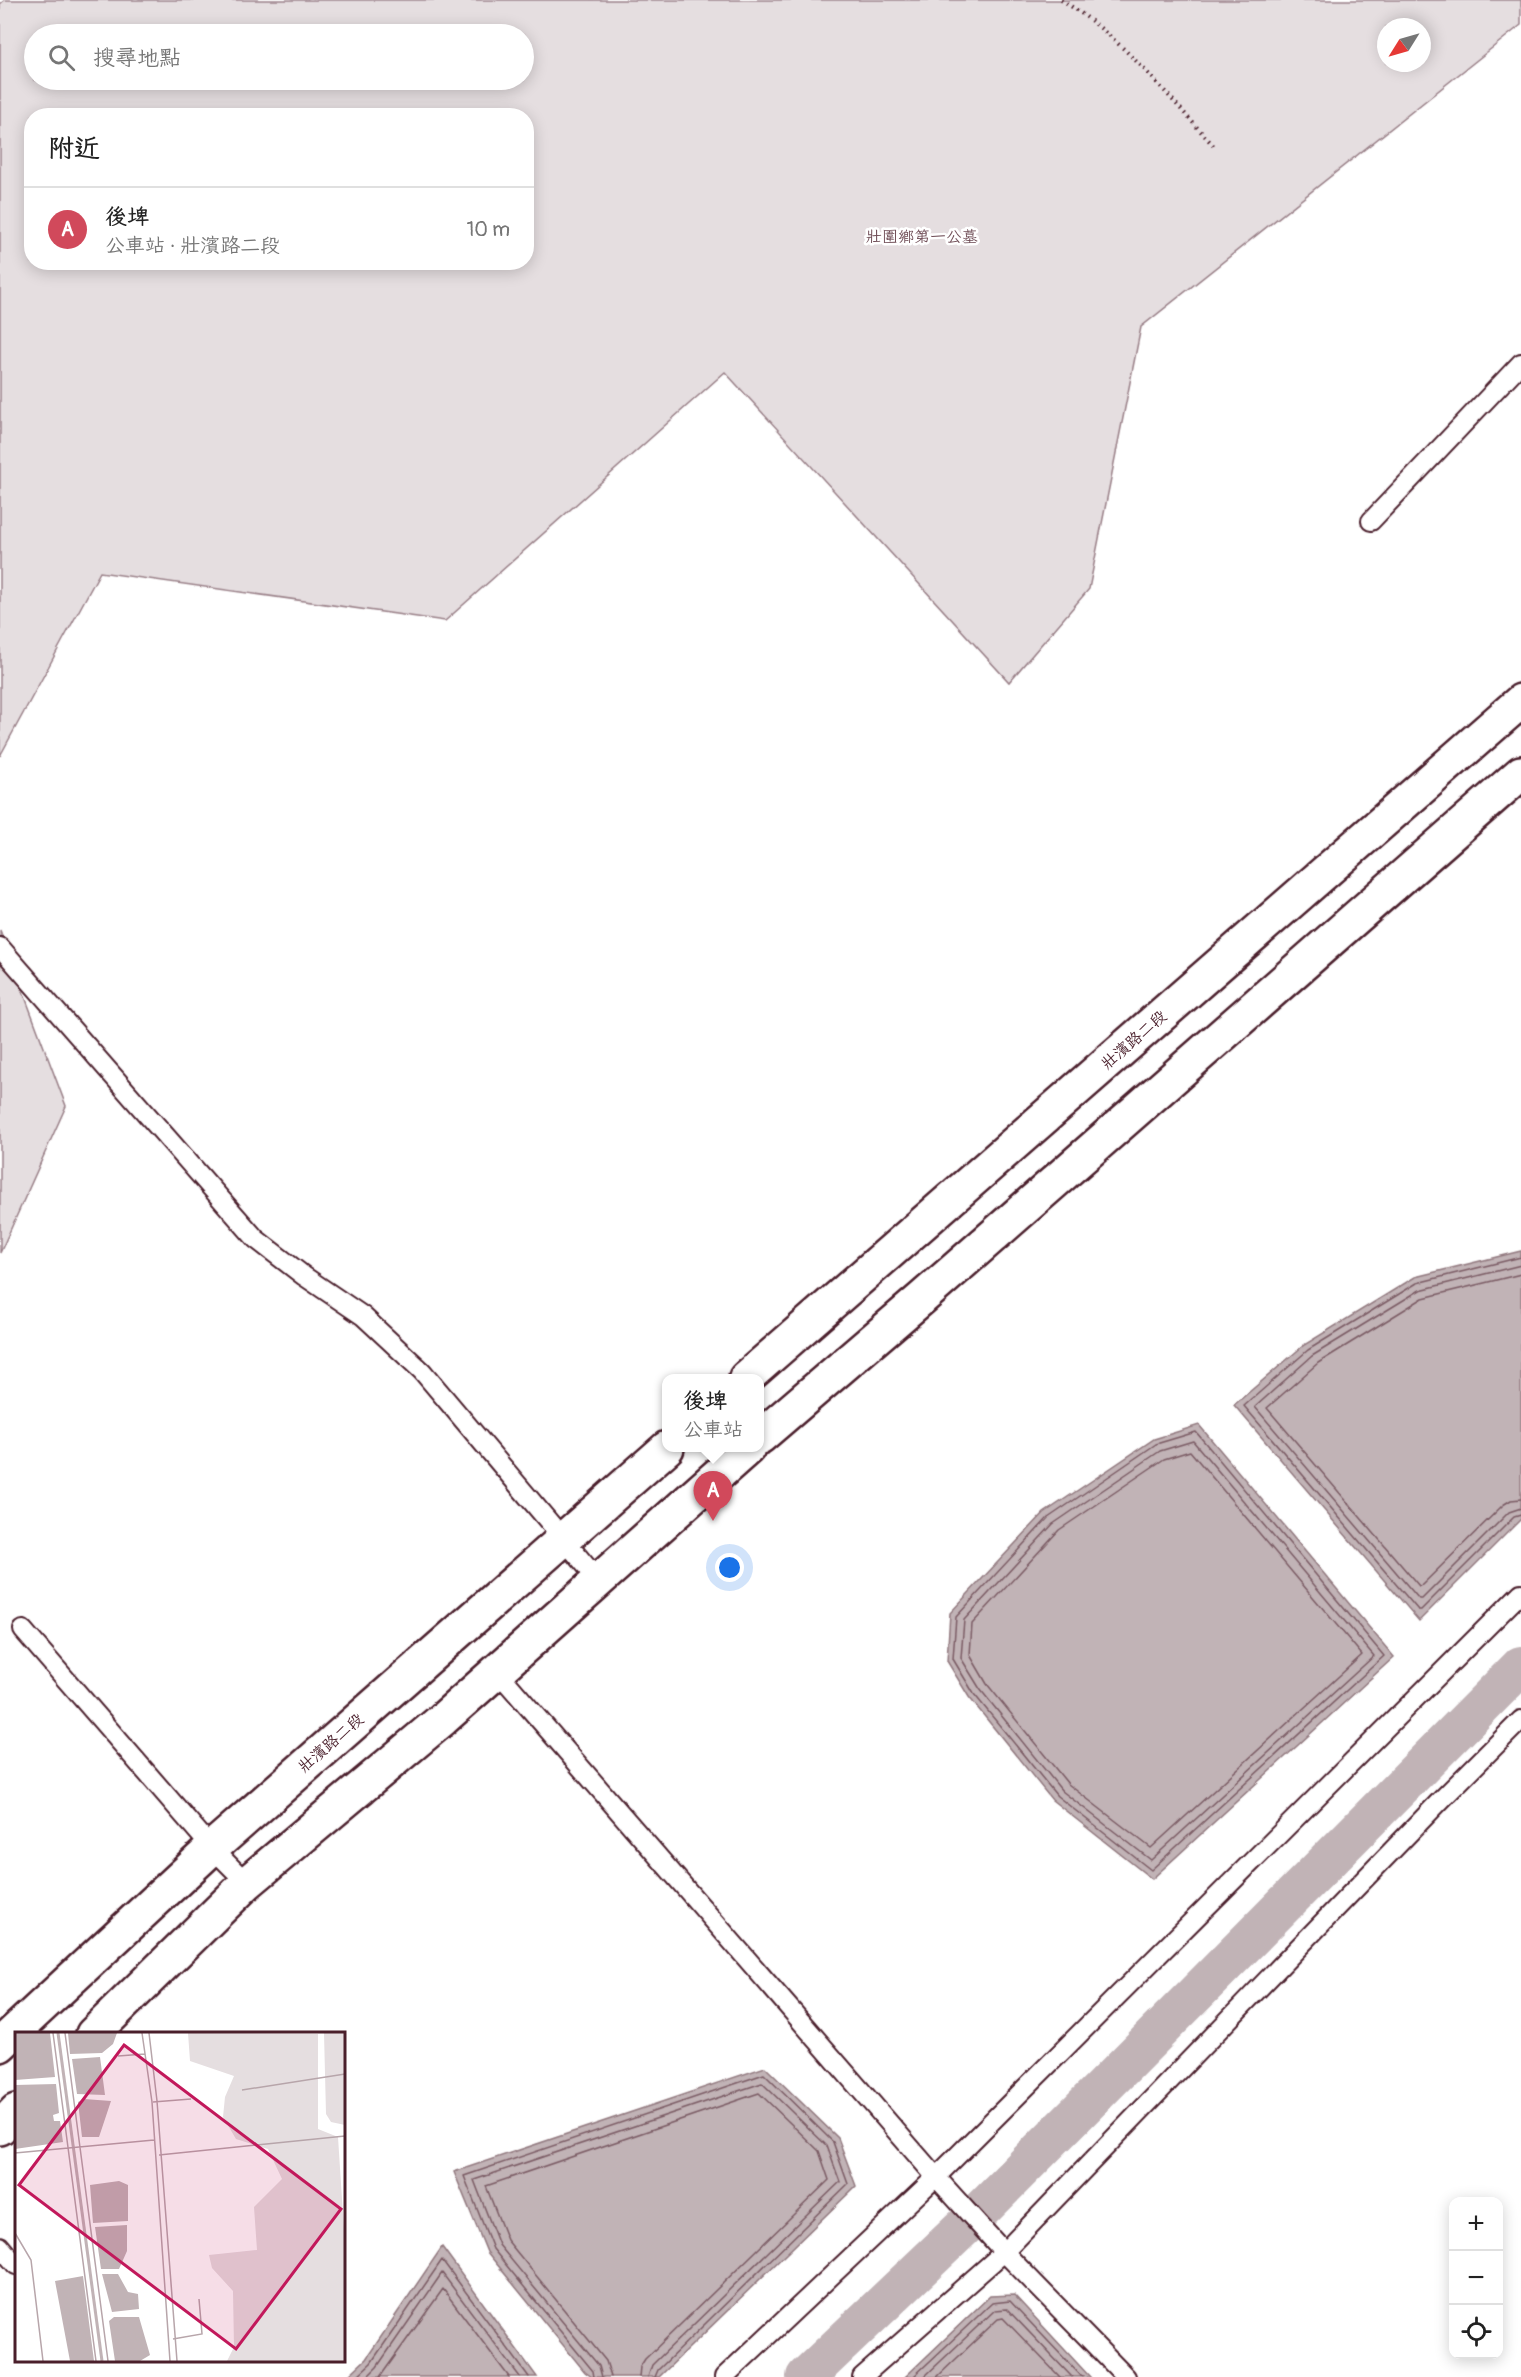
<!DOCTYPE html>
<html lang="zh-TW">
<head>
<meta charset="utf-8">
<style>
	body { margin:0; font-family:Pangolin,"LXGW WenKai TC",sans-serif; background:#f6f6f6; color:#222 }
	.controls { position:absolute; right:18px; bottom:18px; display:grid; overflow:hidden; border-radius:12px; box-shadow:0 3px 15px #0003 }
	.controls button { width:54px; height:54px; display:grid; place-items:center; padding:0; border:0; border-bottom:2px solid #e0e0e0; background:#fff; color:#222; font:30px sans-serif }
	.compass { position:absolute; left:1377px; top:18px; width:54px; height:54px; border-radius:50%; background:#fff; box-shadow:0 3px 15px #0003; rotate:233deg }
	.you { position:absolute; left:730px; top:1568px; width:21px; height:21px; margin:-15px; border:4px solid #fff; border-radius:50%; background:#1a73e8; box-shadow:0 0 0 9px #1a73e833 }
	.badge { display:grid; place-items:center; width:39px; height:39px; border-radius:50%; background:#d1495b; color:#fff; font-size:20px; font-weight:700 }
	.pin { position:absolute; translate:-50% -50px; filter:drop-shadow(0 2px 3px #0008) }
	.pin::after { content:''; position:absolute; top:32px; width:21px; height:18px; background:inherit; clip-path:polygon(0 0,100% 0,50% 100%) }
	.popup { position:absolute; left:662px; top:1374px; width:102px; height:78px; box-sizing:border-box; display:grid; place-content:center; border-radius:12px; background:#fff; filter:drop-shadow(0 2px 4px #0005); font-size:20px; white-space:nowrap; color:#767676 }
	.popup b { font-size:22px; color:#222 }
	.popup::after { content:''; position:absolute; left:50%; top:100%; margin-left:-12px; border:12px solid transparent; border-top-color:#fff }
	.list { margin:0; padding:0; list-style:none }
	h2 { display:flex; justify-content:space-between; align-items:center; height:78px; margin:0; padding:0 24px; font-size:26px }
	h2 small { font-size:20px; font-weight:400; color:#767676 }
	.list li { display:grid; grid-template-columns:39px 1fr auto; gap:18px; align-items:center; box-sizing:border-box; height:84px; padding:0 24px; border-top:2px solid #e0e0e0 }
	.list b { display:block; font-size:22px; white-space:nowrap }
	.list p { margin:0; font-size:20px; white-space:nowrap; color:#767676 }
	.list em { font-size:20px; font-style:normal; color:#767676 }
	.icon { flex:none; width:33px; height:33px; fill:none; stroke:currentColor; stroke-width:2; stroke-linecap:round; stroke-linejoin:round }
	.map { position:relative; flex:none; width:1521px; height:2377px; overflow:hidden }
	.search { position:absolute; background:#fff; box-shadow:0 3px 15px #0003; left:24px; top:24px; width:510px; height:66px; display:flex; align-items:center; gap:15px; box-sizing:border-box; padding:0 21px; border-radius:33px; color:#767676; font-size:22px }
	.panel { position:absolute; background:#fff; box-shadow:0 3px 15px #0003; left:24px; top:108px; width:510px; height:162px; border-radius:24px }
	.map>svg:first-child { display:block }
</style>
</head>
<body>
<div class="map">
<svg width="1521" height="2377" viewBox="0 0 1521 2377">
	<rect width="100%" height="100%" fill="#fff"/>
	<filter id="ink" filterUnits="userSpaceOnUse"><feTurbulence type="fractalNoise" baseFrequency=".0167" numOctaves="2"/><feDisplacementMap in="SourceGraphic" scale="12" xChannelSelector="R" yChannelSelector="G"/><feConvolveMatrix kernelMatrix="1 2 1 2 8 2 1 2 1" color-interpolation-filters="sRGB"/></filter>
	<g filter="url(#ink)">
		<path fill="#e5dee0" stroke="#987e86" stroke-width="1.5" fill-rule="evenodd" d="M5 0H1521V25L1141 327 1089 589 1009 682 725 372 445 621 100 572 0 756V4ZM1386 27H1422V63H1386ZM34 34H524V80H34ZM32 116H526V262H32Z
			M0 930 66 1106 0 1253Z"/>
		<path fill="#c1b3b6" stroke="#91787e" stroke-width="1.5" d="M1521 1251V1519L1419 1621 1234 1405 1304 1345 1415 1277Z
			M1199 1425 1394 1657 1152 1879 1052 1800 969 1697 947 1661 950 1613 1044 1513 1154 1439Z
			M765 2067 838 2138 856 2186 659 2377H592L585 2372 487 2252 454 2172Z
			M442 2247 537 2377H347L366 2359Z
			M1014 2295 1090 2377H905L990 2296Z"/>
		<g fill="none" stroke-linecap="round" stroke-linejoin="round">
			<path stroke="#7a5a63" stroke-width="1.5" d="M1521 1257 1417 1283 1308 1350 1244 1406 1418 1610H1421L1514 1517 1521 1515
				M1521 1265 1420 1290 1312 1356 1255 1407 1419 1599H1422L1509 1512 1521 1508
				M1521 1274 1423 1298 1318 1363 1267 1408 1419 1586 1422 1585 1503 1505 1511 1500 1521 1499
				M1196 1432 1384 1656 1151 1870 1057 1796 974 1694 953 1659 956 1617 1048 1518 1156 1444Z
				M1193 1441 1374 1656 1151 1860 1062 1791 980 1689 961 1658 964 1620 1053 1524 1160 1451Z
				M1190 1451 1362 1655 1151 1848 1068 1784 987 1684 970 1655 972 1624 1059 1530 1164 1459Z
				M356 2377 371 2363 442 2260 529 2377
				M367 2377 377 2367 442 2273 520 2377
				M380 2377 443 2289 509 2377
				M594 2377 593 2371 493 2249 464 2176 764 2074 833 2142 848 2184 658 2370 655 2377
				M602 2377 599 2366 499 2245 474 2180 762 2083 827 2146 840 2182 652 2365 648 2377
				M611 2377 606 2361 507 2240 486 2186 759 2093 819 2151 829 2180 645 2359 640 2367 639 2377
				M913 2377 992 2303 1010 2301 1082 2377
				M924 2377 995 2310 1007 2309 1072 2377
				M937 2377 998 2319 1003 2318 1060 2377"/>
			<path stroke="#c1b3b6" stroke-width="40" d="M806 2377 965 2226 1521 1666"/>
			<defs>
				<path id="service" d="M1371 521 1521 363
					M0 947 256 1239 304 1276 363 1316 422 1371 598 1580
					M23 1630 212 1848 247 1883
					M497 1671 936 2177 1004 2252 1126 2377
					M0 2246 16 2265
					M724 2377 936 2177 1521 1593
					M862 2377 1004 2252 1441 1800 1521 1720"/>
				<path id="primary" d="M746 1378 1521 701
					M760 1437 921 1299 1521 773
					M93 2034 247 1883 443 1719 748 1448
					M0 2045 212 1848 667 1448
					M0 2128 16 2111"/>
			</defs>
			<use href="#service" stroke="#4a1f2b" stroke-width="22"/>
			<use href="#primary" stroke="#4a1f2b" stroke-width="38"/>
			<path stroke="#4a1f2b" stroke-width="4" stroke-dasharray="1.5 4.5" stroke-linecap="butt" d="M1061 0C1121 36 1167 95 1214 146"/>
			<use href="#service" stroke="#fff" stroke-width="18"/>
			<use href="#primary" stroke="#fff" stroke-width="33"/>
		</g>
	</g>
	<g text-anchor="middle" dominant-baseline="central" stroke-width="5" stroke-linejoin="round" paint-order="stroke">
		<g font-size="16" fill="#714f58" stroke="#fff">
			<text x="922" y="237">壯圍鄉第一公墓</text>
		</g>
		<g font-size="16" fill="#4a1f2b" stroke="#fff">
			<text transform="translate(1134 1040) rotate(-41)">壯濱路二段</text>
			<text transform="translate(331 1743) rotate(-41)">壯濱路二段</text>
		</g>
	</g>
	<g transform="translate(15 2032)">
		<rect width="330" height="330" fill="#fff"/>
		<path d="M173 1 303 2V97L323 105 330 214V329H212L219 315 218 259 197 236 194 223 242 218 239 175 267 147 253 117 221 107 208 85 210 65 219 44 175 29ZM309 1H330V93L316 90 311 82Z" fill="#e5dee0"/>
		<path d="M0 1H35L40 45 0 48ZM53 1H102L98 12 87 21 55 22ZM85 25 90 63 62 62 57 27ZM41 52 44 81 38 83 39 89H45L48 110 0 117V53ZM69 67 96 69 84 105H67L63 70ZM104 149 113 153V189L78 191 75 153ZM112 193V219L104 237H86L80 195ZM87 242H103L113 260 123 262 124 277 97 280ZM68 244 79 329H55L40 249ZM99 285H124L135 323 125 329H100L94 289Z" fill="#c1b3b6"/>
		<path fill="none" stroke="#c1b3b6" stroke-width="3" d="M43 1 87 329"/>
		<path fill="none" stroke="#b7a5aa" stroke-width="1.5" d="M38 1 81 329M50 1 93 329M127 1 137 70 155 329M134 1 142 69 162 329M103 24 130 22M227 58 330 42M138 70 176 67M0 121 139 108M144 123 330 104M0 201 16 228 28 329M158 307 187 302 184 267"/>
		<path fill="#c2185b" fill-opacity="0.15" stroke="#c2185b" stroke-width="3" d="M109 13 326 177 221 317 4 153Z"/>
		<rect width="330" height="330" fill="none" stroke="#4a1f2b" stroke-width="3"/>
	</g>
</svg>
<div class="controls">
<button>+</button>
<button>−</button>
<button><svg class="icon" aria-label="locate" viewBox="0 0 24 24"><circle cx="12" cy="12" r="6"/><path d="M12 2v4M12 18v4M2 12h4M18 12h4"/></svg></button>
</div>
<svg class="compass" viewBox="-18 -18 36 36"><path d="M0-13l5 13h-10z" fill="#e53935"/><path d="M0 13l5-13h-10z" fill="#767676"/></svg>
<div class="you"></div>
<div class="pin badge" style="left:713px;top:1521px">A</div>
<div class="popup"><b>後埤</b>公車站</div>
<div class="search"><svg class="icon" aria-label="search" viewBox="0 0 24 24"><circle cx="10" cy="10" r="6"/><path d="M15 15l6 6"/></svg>搜尋地點</div>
<section class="panel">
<h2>附近<small></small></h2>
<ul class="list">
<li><span class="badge">A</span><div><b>後埤</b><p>公車站 · 壯濱路二段</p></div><em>10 m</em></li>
</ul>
</section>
</div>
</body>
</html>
